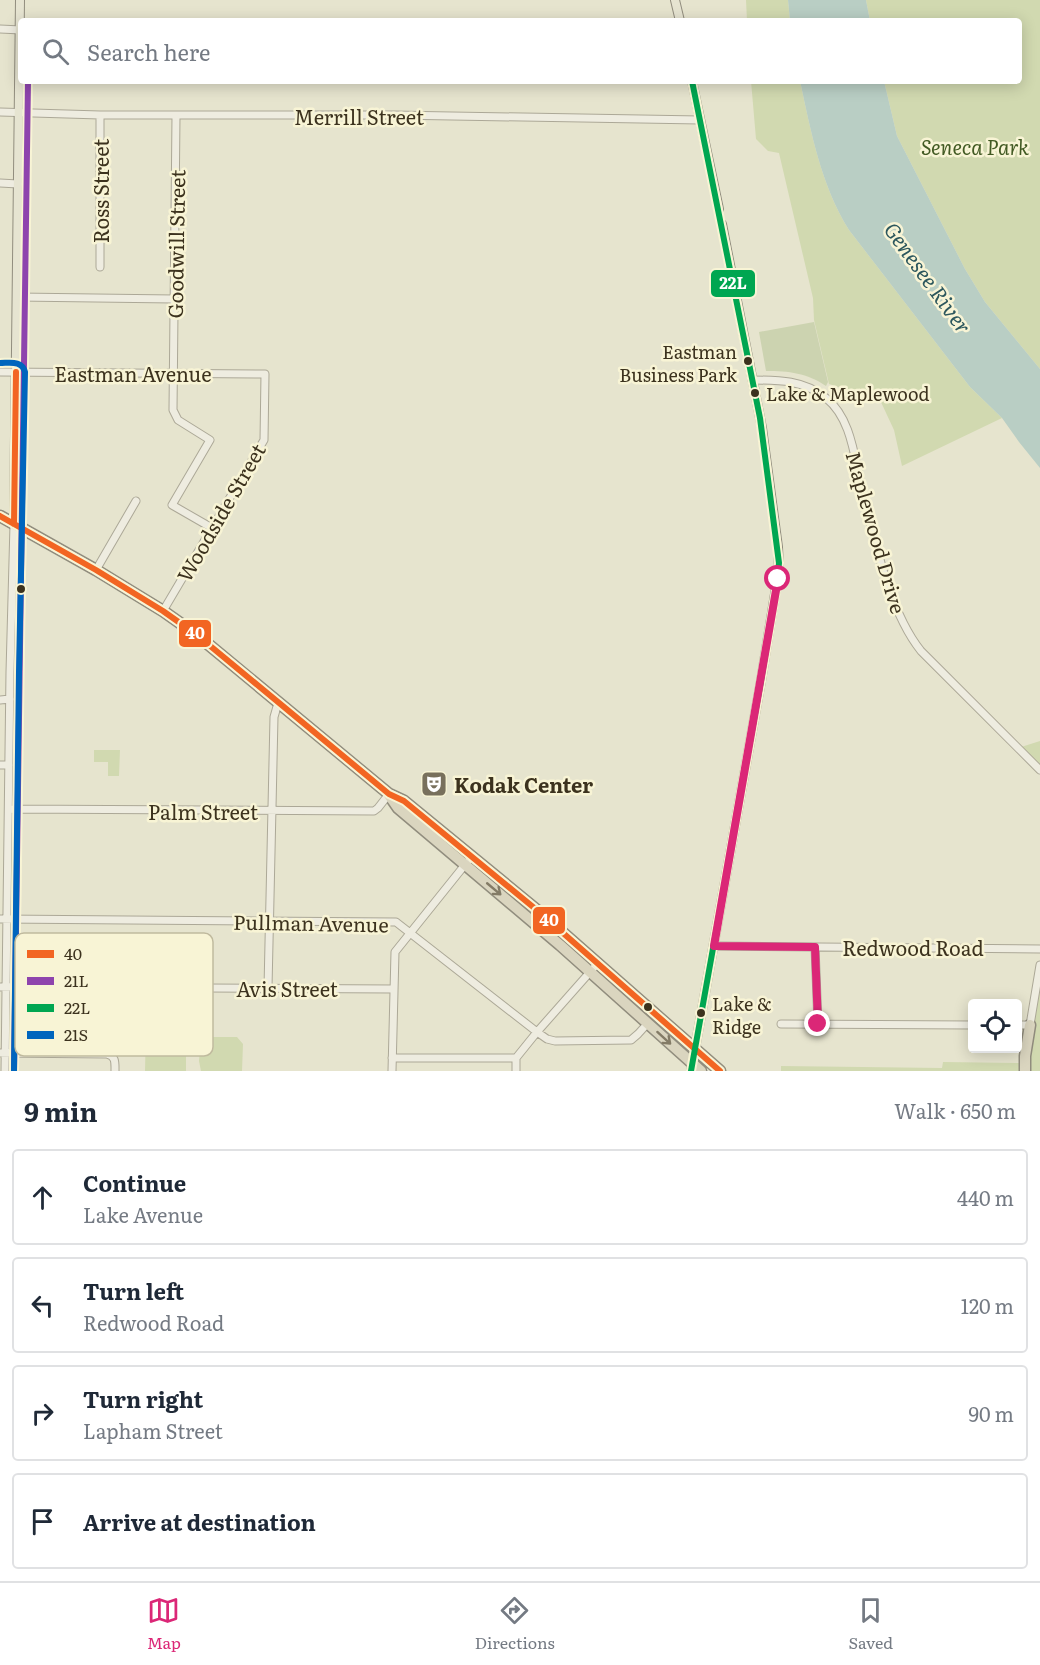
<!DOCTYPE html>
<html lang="en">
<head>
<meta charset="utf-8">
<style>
	body { margin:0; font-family:Literata,serif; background:#f2f2f3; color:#1f2937 }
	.controls { position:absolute; right:18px; bottom:18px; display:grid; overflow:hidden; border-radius:6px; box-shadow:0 3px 15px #0003 }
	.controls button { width:54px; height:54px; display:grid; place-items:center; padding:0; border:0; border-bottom:2px solid #e0e1e3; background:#fff; color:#1f2937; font:30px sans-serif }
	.stop { position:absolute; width:18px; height:18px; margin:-14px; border:4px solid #db2777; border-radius:50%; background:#fff }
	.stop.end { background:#db2777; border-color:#fff; box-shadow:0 2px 6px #0008 }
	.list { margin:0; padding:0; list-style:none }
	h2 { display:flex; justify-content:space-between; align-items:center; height:78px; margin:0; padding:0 24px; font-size:26px }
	h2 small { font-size:20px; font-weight:400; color:#747a83 }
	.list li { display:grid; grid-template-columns:39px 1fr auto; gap:18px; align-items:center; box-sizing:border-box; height:96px; margin:0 12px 12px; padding:0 12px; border:2px solid #e0e1e3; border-radius:6px }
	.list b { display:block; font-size:22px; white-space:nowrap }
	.list p { margin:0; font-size:20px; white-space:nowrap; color:#747a83 }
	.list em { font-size:20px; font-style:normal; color:#747a83 }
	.icon { flex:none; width:33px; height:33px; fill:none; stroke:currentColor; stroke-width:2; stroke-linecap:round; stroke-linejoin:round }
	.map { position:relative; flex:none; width:1040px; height:1071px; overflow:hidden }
	.search { position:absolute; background:#fff; box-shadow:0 3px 15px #0003; left:18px; right:18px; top:18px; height:66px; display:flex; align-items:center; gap:15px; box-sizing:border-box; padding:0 21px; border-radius:6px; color:#747a83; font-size:22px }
	.sheet { height:510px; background:#fff }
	nav { display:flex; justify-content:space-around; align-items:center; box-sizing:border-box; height:84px; border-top:2px solid #e0e1e3; background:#fff; font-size:16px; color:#747a83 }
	nav a { display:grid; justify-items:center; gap:3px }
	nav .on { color:#db2777 }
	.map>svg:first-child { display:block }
</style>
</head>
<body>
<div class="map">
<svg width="1040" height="1071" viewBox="0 0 1040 1071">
	<rect width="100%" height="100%" fill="#e6e4ce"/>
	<path fill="#d1d9b0" d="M746 0H788L790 21H747Z
		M866 0H1040V369L985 302 965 269 897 136 884 81H1019V21H870Z
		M751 81H800C811 132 821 185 849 230L970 387 1002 418 902 466 894 430 880 400 829 384 814 320 813 298 779 153 768 151 756 139Z
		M1040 741V770L1018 748Z
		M94 750H120L119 776H108V762H94Z
		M1040 965V1071H1025Z
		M146 1029H186V1071H145Z
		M201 1037H237L243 1044 242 1071H201L199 1061Z
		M943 1062 1021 1063 1022 1071H781V1066L942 1068Z"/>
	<path fill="#ccd3b0" d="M814 322 828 382 826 386C807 373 789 371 766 371L759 332Z"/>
	<path fill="#b9cec4" d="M788 0H866L870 21H790Z
		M800 81H884L897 136 965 269 985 302 1040 369V468L1019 442 1002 418 970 387 849 230C821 185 811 132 800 81Z"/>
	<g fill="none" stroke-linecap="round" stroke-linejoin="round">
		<defs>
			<path id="minor" d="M0 29 21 30
				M0 112 100 115H394L700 120
				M176 116 173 410 178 420 210 440 172 505 212 528
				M0 183 18 184
				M100 267V115
				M17 297 174 299
				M0 372 265 374 264 440 163 611
				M752 380C779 380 804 380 826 398 851 418 854 455 861 485 874 536 888 610 921 651L1040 770
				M96 570 136 501
				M0 700 10 699
				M0 765H9
				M9 809 374 811 378 808 389 794
				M0 919 396 922 537 1032 547 1039 555 1041 631 1040 638 1034 648 1023
				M714 946 1040 949
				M815 947 818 1024
				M0 987 393 989
				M268 988 274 717 278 703
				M781 1024 972 1025
				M1018 1025H1030L1040 965
				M0 1053 107 1054C116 1056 115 1063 115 1071
				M392 1058H516
				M5 1071 10 672 14 524
				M392 1071 395 952 468 861
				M516 1071V1058L537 1032 598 963"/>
			<path id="major" d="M675 0 680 21
				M692 81 719 209
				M14 524 20 0
				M691 1071 761 681 779 569 778 547 762 428 722 224"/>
			<path id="highway" d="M0 516 96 570 163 611 197 635 389 794 404 801 538 911 720 1071
				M389 795 398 808 560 945 701 1071
				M1025 1071V1056L1030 1025"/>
		</defs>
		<use href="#minor" stroke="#aca897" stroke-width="9"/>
		<use href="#major" stroke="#918d7e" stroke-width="10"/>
		<use href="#highway" stroke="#918d7e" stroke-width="13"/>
		<use href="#minor" stroke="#eeece0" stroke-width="7"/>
		<use href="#major" stroke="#e6e4d1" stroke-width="8"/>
		<use href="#highway" stroke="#dad5bf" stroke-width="10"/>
		<defs>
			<path id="bus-1" d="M0 516 96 570 163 611 197 635 389 794 404 801 538 911 720 1071
				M14 524 16 372"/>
			<path id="bus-2" d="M14 1071C18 741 24 411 28 81"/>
			<path id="bus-3" d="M691 1071 761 681 777 584 779 563 760 418 692 81"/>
			<path id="bus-4" d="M0 363C10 363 22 360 25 372L19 672 14 1071"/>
		</defs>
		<use href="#bus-1" stroke="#f8f4d5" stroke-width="10"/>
		<use href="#bus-2" stroke="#f8f4d5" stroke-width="10"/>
		<use href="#bus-3" stroke="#f8f4d5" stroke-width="10"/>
		<use href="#bus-4" stroke="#f8f4d5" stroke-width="10"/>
		<use href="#bus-1" stroke="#f26522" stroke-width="6"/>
		<use href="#bus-2" stroke="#8e44ad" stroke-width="6"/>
		<use href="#bus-3" stroke="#00a651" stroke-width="6"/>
		<use href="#bus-4" stroke="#0065bd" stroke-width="6"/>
	</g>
	<defs><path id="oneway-shaft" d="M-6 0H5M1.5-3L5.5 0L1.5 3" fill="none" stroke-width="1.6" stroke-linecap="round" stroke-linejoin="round" transform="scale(1.5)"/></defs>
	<g stroke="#837b66">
		<use href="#oneway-shaft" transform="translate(494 889) rotate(40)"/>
		<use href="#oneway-shaft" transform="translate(664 1038) rotate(42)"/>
	</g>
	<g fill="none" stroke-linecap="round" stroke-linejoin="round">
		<path stroke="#db2777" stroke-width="8" d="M778 579 714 946 815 947 818 1024"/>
	</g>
	<defs>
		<symbol id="theatre-square" viewBox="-11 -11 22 22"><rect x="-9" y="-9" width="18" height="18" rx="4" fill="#78705c" stroke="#f8f4d5"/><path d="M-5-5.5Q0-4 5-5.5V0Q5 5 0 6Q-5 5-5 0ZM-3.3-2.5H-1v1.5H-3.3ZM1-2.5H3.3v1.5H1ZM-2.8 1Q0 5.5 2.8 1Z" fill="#fff"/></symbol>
	</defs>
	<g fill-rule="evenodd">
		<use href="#theatre-square" x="419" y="769" width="30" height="30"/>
	</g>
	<g fill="#3c321e" stroke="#f8f4d5" stroke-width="2">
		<circle cx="748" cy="361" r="5"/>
		<circle cx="755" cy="393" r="5"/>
		<circle cx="21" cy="589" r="5"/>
		<circle cx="648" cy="1007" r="5"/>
		<circle cx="701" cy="1013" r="5"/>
	</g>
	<g text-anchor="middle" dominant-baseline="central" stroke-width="5" stroke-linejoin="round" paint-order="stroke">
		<g font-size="18" fill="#3c321e" stroke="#f8f4d5" text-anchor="start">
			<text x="737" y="351" text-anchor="end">Eastman<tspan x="737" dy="23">Business Park</tspan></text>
			<text x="766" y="393">Lake &amp; Maplewood</text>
			<text x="712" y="1003">Lake &amp;<tspan x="712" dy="23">Ridge</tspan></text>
		</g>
		<g font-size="20" fill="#3c321e" stroke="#f8f4d5">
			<text x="359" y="116">Merrill Street</text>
			<text transform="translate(100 191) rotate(-90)">Ross Street</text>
			<text transform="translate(175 244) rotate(-89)">Goodwill Street</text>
			<text x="133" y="373">Eastman Avenue</text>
			<text transform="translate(220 512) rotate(-60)">Woodside Street</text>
			<text transform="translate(877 532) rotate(74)">Maplewood Drive</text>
			<text x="203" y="811">Palm Street</text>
			<text transform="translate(311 922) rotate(1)">Pullman Avenue</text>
			<text x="913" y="947">Redwood Road</text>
			<text x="287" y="988">Avis Street</text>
		</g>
		<g font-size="20" font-style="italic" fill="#425a23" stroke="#f8f4d5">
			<text x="975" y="146">Seneca Park</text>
		</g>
		<g font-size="20" font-weight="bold" fill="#3c321e" stroke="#f8f4d5" text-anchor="start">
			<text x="454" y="784">Kodak Center</text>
		</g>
		<g font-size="21" font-style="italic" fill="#2c575d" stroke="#f8f4d5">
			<text transform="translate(929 277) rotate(54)">Genesee River</text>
		</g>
	</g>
	<rect x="15" y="933" width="198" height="123" rx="9" fill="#f8f4d5" stroke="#c0ba9e" stroke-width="1.5"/>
	<rect x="27" y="950" width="27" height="8" fill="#f26522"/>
	<rect x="27" y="977" width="27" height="8" fill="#8e44ad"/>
	<rect x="27" y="1004" width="27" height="8" fill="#00a651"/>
	<rect x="27" y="1031" width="27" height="8" fill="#0065bd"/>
	<g font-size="16" fill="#3c321e">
		<text x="64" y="960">40</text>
		<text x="64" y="987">21L</text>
		<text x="64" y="1014">22L</text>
		<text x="64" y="1041">21S</text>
	</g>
	<g stroke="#f8f4d5" stroke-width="2">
		<rect x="710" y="269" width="46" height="29" rx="6" fill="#00a651"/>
		<rect x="178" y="619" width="34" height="29" rx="6" fill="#f26522"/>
		<rect x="532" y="906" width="34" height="29" rx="6" fill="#f26522"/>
	</g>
	<g font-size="16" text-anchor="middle" font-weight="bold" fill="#fff">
		<text x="733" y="289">22L</text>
		<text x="195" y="639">40</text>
		<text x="549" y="926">40</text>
	</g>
</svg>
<div class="controls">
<button><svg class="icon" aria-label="locate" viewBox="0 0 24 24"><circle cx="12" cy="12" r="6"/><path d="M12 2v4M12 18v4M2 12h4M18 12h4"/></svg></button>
</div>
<div class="stop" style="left:778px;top:579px"></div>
<div class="stop end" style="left:818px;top:1024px"></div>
<div class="search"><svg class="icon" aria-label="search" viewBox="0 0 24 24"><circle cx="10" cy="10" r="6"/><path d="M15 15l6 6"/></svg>Search here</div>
</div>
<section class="sheet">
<h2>9 min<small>Walk · 650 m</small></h2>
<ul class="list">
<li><svg class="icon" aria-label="ahead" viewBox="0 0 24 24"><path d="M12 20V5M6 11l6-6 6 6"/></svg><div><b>Continue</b><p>Lake Avenue</p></div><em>440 m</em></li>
<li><svg class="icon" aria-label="left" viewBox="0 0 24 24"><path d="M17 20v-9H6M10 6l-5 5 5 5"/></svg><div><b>Turn left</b><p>Redwood Road</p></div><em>120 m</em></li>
<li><svg class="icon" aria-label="right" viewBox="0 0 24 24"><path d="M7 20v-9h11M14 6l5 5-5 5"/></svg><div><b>Turn right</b><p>Lapham Street</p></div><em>90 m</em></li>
<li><svg class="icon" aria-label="arrive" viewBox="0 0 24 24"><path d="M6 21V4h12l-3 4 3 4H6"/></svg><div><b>Arrive at destination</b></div></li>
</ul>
</section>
<nav>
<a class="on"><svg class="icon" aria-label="map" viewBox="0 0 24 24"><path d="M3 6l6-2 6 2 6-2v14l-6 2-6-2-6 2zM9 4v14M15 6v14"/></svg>Map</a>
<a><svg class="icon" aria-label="directions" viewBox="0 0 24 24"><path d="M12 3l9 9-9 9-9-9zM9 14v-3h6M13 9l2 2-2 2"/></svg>Directions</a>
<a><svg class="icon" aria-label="saved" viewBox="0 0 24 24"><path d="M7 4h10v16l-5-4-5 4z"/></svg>Saved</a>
</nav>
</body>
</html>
